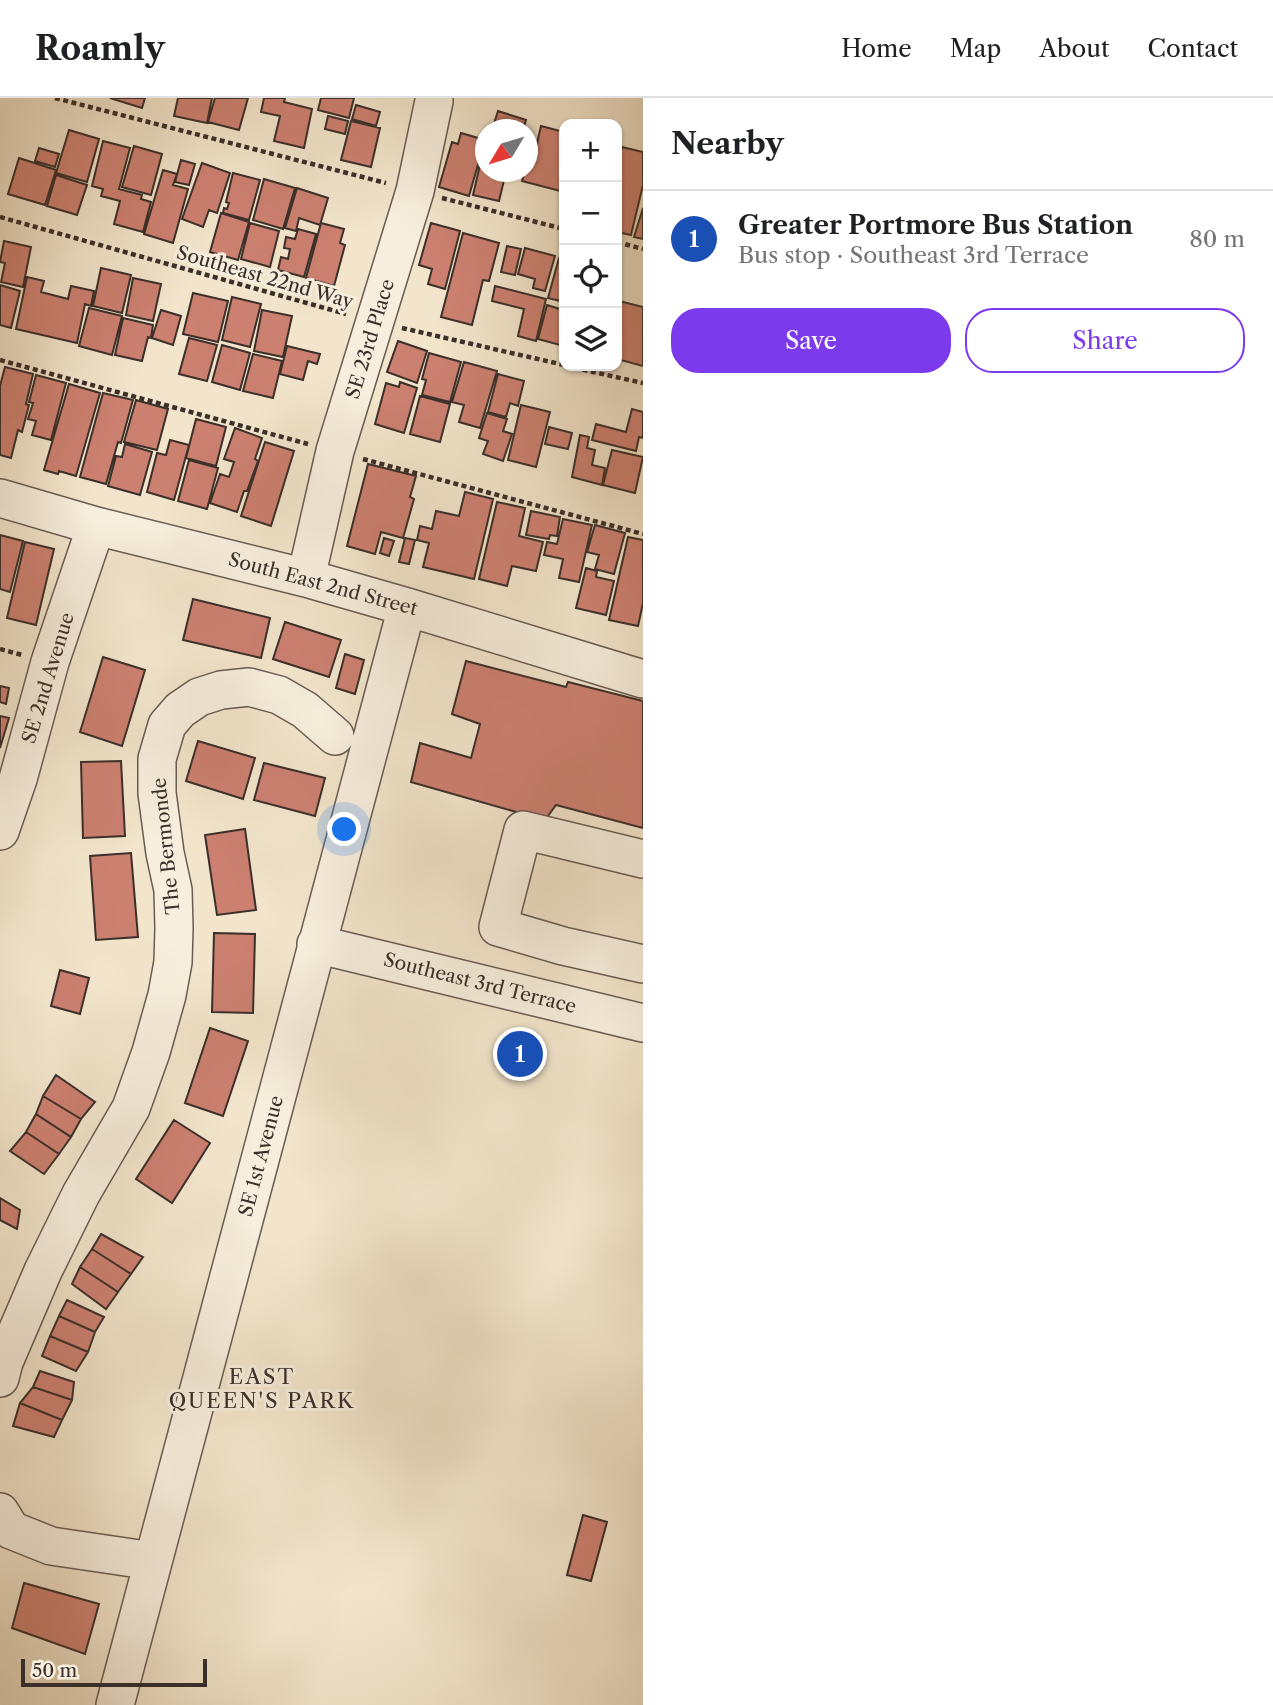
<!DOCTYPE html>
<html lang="en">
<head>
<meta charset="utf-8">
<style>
	body { margin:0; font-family:"Libre Caslon Text",serif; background:#f2f2f2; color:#202124 }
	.controls { position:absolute; right:21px; top:21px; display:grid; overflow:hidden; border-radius:14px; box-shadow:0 2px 5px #0004 }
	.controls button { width:63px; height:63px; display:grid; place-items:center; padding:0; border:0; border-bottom:2px solid #e0e0e0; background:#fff; color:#202124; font:35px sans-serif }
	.compass { position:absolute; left:475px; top:21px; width:63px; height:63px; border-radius:50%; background:#fff; box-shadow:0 2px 5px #0004; rotate:232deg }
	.scale { position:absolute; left:21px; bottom:18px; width:186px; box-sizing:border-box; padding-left:7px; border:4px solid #3b2f2a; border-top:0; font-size:19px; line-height:24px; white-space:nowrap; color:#3b2f2a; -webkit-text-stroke:5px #f7eedd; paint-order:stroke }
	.you { position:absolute; left:345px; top:732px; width:24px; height:24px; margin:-18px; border:5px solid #fff; border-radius:50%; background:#1a73e8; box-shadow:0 0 0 10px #1a73e833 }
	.badge { display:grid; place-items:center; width:46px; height:46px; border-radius:50%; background:#7c3aed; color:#fff; font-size:23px; font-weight:700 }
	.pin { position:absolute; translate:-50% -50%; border:4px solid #fff; box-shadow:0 2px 7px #0006 }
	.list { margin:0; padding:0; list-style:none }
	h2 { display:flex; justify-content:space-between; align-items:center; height:91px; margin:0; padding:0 28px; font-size:30px }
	h2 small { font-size:23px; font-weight:400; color:#757577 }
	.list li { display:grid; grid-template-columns:46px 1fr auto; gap:21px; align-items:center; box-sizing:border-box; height:98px; padding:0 28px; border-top:2px solid #e0e0e0 }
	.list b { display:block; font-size:26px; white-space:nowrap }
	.list p { margin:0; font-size:23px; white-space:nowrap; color:#757577 }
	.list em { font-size:23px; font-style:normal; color:#757577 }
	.actions { display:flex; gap:14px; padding:21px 28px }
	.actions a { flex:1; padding:16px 0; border:2px solid #7c3aed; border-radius:28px; text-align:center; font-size:24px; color:#7c3aed }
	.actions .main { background:#7c3aed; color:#fff }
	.icon { flex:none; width:38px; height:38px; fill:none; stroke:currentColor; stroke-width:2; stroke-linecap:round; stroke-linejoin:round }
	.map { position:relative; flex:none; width:643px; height:1607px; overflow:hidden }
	header { display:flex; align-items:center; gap:42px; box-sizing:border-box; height:98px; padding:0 35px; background:#fff; border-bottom:2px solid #e0e0e0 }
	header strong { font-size:33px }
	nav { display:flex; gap:38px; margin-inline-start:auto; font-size:24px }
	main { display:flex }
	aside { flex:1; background:#fff }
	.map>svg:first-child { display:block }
</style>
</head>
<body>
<header>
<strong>Roamly</strong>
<nav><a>Home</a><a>Map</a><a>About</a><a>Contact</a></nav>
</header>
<main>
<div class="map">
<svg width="643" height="1607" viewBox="0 0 643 1607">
	<rect width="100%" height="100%" fill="#f2e5cb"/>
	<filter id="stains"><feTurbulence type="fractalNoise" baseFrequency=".00286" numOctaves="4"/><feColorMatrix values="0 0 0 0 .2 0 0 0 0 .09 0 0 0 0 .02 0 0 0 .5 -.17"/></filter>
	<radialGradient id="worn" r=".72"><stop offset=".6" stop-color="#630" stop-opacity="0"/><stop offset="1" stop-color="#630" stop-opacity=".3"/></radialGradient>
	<path fill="#cc8070" stroke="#3b2f2a" stroke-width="2" d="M110 0H145L142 10Z
		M178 0H212L207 25 174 18Z
		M215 0H248L239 32 208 24Z
		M264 0H285L284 4 312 11 304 50 274 43 280 18 261 14Z
		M321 0H354L349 20 318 12Z
		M356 7 380 14 376 28 352 21Z
		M498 13 526 22 523 32H492Z
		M328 18 348 23 345 36 325 31Z
		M351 23 380 30 371 69 341 62Z
		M541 28 564 34V94L522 83 525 74H528V52L535 54Z
		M69 32 99 41 87 84 56 75Z
		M461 35 485 42 469 98 439 89 452 44 458 46Z
		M103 43 130 50 119 91 142 97 141 101 151 104 143 134 114 126 120 103 101 98 103 91 92 88Z
		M134 48 162 56 151 97 122 89Z
		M622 49 643 54V87L631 137 617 134V70Z
		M39 50 59 56 55 69 35 63Z
		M482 58 486 59V74H506L499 103 473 97Z
		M19 60 56 72 45 107 8 96Z
		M181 62 195 66 189 87 175 84Z
		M202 65 230 75 217 115 209 112 203 129 182 121Z
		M163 72 177 76 173 87 188 91 173 145 144 136Z
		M233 75 260 82 249 122 223 115 224 110 227 111 229 105 226 104Z
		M56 77 87 87 77 117 47 108Z
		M264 81 295 90 283 131 253 122Z
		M297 90 328 100 320 127 299 120 296 133 285 130Z
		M643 110V141L634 139Z
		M221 115 249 124 238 162 210 154Z
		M250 125 279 133 270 169 241 161Z
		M321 125 344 131 340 145 345 147 334 188 306 180Z
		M431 125 460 133 445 191 428 186 432 171 419 167Z
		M298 131 316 136 304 179 278 172 281 159 288 161 290 151 284 150 286 139 295 141Z
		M463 135 499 145 489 183 483 182 472 227 441 219Z
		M4 143 31 149 23 189 1 184 5 165 0 164Z
		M507 148 521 151 515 177 501 174Z
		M525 150 555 158 545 193 533 190 535 181 518 176Z
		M559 160 564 161V204L548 200Z
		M101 170 131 177 122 215 93 208Z
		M27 179 44 183 41 194 68 201 71 188 94 193 91 208 85 206 77 245 16 231Z
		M133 180 161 186 153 223 126 217Z
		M0 187 20 193 11 230 0 227Z
		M495 188 546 201 536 243 518 238 524 211 492 203Z
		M193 195 228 203 218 244 183 236Z
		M232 199 261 206 250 249 222 242Z
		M619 203 643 209V268L617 261V211Z
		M547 207 563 212 564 209V248L538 241Z
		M89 210 122 218 112 257 79 248Z
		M161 212 181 218 173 247 152 240Z
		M262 212 292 218 283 259 254 253Z
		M123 220 153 227 151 240 148 239 142 263 115 257Z
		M189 240 217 247 207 283 179 276Z
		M398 243 427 253 417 285 387 274Z
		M222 247 250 255 240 292 212 284Z
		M287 248 320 256 317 266 308 263 303 282 280 276Z
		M429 255 461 264 450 304 422 297 426 282 422 281Z
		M253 256 282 263 273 300 243 293Z
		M464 264 497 273 480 330 459 324 464 307 452 304Z
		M5 269 33 276 26 306 29 307 22 334 18 332 11 360 0 357V288Z
		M498 276 524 283 518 308 510 305 506 319 488 314Z
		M36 277 66 285 51 342 32 337 36 323 28 321 33 305 29 304Z
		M400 284 417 290 404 335 375 326 386 285 399 289Z
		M69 286 100 295 76 378 59 373 58 376 44 372Z
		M103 295 133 302 121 345 118 344 106 386 80 379Z
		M420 298 450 306 440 344 410 336Z
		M136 302 168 311 157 352 124 344Z
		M521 307 550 314 536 369 508 362Z
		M632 311 643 314V340L639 339 636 353 592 342 596 326 626 334Z
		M487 315 507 321 503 333 512 336 503 363 483 356 488 343 479 340Z
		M196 321 226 329 216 368 186 360Z
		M549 329 572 335 568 351 545 346Z
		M235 330 262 340 255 361 258 363 247 393H244L237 414 210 405 220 376 229 379 234 364 224 361Z
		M580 337 589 339 587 350 595 352 592 367 605 370 602 387 572 379Z
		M170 342 189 347 174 402 147 394 157 355 166 357Z
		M265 344 294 353 271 428 241 418Z
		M125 346 152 354 140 397 108 388 116 358 122 359Z
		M612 352 643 359 635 395 603 387Z
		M189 362 218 370 207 411 178 403Z
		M368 366 416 378 410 399 414 401 403 440 381 434 375 456 347 448Z
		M465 394 493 401 474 481 423 469 429 445 417 442 420 428 432 431 436 413 459 418Z
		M497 404 525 410 519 438 543 444 536 473 512 468 507 488 479 481Z
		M531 413 560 419 557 438 550 437 549 441 526 437Z
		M563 421 592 427 579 484 559 480 563 461 544 457 547 444 557 446Z
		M595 427 625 435 614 476 595 471 599 457 587 454Z
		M0 437 23 443 10 494 0 491Z
		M628 439 643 442V505L638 528 609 522Z
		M384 440 394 443 389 458 380 455Z
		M405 440 415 442 409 466 399 464Z
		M25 444 54 451 36 527 7 520Z
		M586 470 597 473 596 479 614 483 606 517 576 510Z
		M193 501 270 520 261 560 183 542Z
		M285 524 341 542 329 579 273 561Z
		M345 556 364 562 355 596 336 590Z
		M103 559 145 572 122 648 80 634Z
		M466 563 566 589 568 584 643 603V730L556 707 548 718 541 721 411 684 420 645 471 660 480 626 452 616Z
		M0 588 9 590 6 606 0 604Z
		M0 618 9 620 0 650Z
		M198 643 255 660 243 701 186 683Z
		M121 663 125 738 83 740 81 664Z
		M264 665 325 680 315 718 254 702Z
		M245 731 256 812 217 817 205 737Z
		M131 755 138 839 96 842 90 758Z
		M214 835 255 836 253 915 212 914Z
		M60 872 89 880 80 916 51 908Z
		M210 930 248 943 223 1018 185 1005Z
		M56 977 95 1004 81 1021 43 998Z
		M43 998 81 1021 71 1039 36 1016Z
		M36 1016 71 1039 59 1056 26 1034Z
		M174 1022 210 1045 172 1105 136 1081Z
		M26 1034 59 1056 44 1076 10 1053Z
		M0 1100 20 1112 17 1131 0 1122Z
		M101 1136 143 1159 131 1176 92 1151Z
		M92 1151 131 1176 118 1194 80 1169Z
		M80 1169 118 1194 106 1211 72 1186Z
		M67 1202 104 1219 95 1234 59 1218Z
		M59 1218 95 1234 88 1254 50 1238Z
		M50 1238 88 1254 76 1273 42 1258Z
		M40 1273 74 1284 72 1302 33 1289Z
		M33 1289 72 1302 62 1322 20 1305Z
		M20 1305 62 1322 54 1339 13 1328Z
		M583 1417 607 1424 591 1483 567 1477Z
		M24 1485 99 1506 85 1556 12 1530Z"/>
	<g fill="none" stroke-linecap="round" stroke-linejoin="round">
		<defs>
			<path id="minor" d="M0 400 96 428 306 480 407 509 643 581
				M306 480 335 353 415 93 434 3
				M0 733 18 681 50 564 96 428
				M643 761 523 732 498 829 563 848 643 866
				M316 846 643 925
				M0 1280 4 1264 43 1173 81 1096 131 1010 151 954 167 897 173 864 174 830 173 792 165 755 157 695V661L167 627 180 612 199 599 221 592 249 589 279 597 305 612 335 638
				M0 1414 11 1432 51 1448 153 1463
				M115 1607 407 509"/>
		</defs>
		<use href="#minor" stroke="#695c52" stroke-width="40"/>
		<path stroke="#3b2f2a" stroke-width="4.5" stroke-dasharray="5 3.5" stroke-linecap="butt" d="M55 0 386 85
			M442 100 564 131
			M0 119 346 216
			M617 144 643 151
			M402 230 564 267
			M0 262 308 346
			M566 268 643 285
			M363 361 643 436
			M0 551 22 557"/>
		<use href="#minor" stroke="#f7eedd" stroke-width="37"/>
	</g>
	<g text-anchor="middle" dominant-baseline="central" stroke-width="6" stroke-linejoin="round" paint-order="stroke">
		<g font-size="19" fill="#3b2f2a" stroke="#f7eedd">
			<text transform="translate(265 179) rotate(16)">Southeast 22nd Way</text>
			<text transform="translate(370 241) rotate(-73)">SE 23rd Place</text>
			<text transform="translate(323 486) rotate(15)">South East 2nd Street</text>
			<text transform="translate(48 580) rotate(-73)">SE 2nd Avenue</text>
			<text transform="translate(166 748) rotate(-96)">The Bermonde</text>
			<text transform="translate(480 885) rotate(14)">Southeast 3rd Terrace</text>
			<text transform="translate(261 1058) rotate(-75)">SE 1st Avenue</text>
		</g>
		<g font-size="21" letter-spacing="2" fill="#3b2f2a" stroke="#f7eedd">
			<text x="262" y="1278">EAST<tspan x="262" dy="24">QUEEN'S PARK</tspan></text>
		</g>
	</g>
	<rect width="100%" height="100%" filter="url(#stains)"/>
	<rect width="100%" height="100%" fill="url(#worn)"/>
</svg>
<div class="controls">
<button>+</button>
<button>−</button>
<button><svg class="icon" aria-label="locate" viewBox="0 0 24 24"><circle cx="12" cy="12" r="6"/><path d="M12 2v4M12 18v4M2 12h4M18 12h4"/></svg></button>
<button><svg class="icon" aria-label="layers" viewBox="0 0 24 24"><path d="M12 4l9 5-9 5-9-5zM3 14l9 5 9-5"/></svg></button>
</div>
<svg class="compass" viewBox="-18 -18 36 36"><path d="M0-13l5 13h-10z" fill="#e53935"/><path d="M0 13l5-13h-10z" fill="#757577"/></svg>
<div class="scale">50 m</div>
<div class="you"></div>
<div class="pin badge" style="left:520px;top:956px;background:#1a4fb4">1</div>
</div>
<aside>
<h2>Nearby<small></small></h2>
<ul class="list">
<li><span class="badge" style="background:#1a4fb4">1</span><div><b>Greater Portmore Bus Station</b><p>Bus stop · Southeast 3rd Terrace</p></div><em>80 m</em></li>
</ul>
<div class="actions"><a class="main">Save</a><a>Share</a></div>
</aside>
</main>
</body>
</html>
